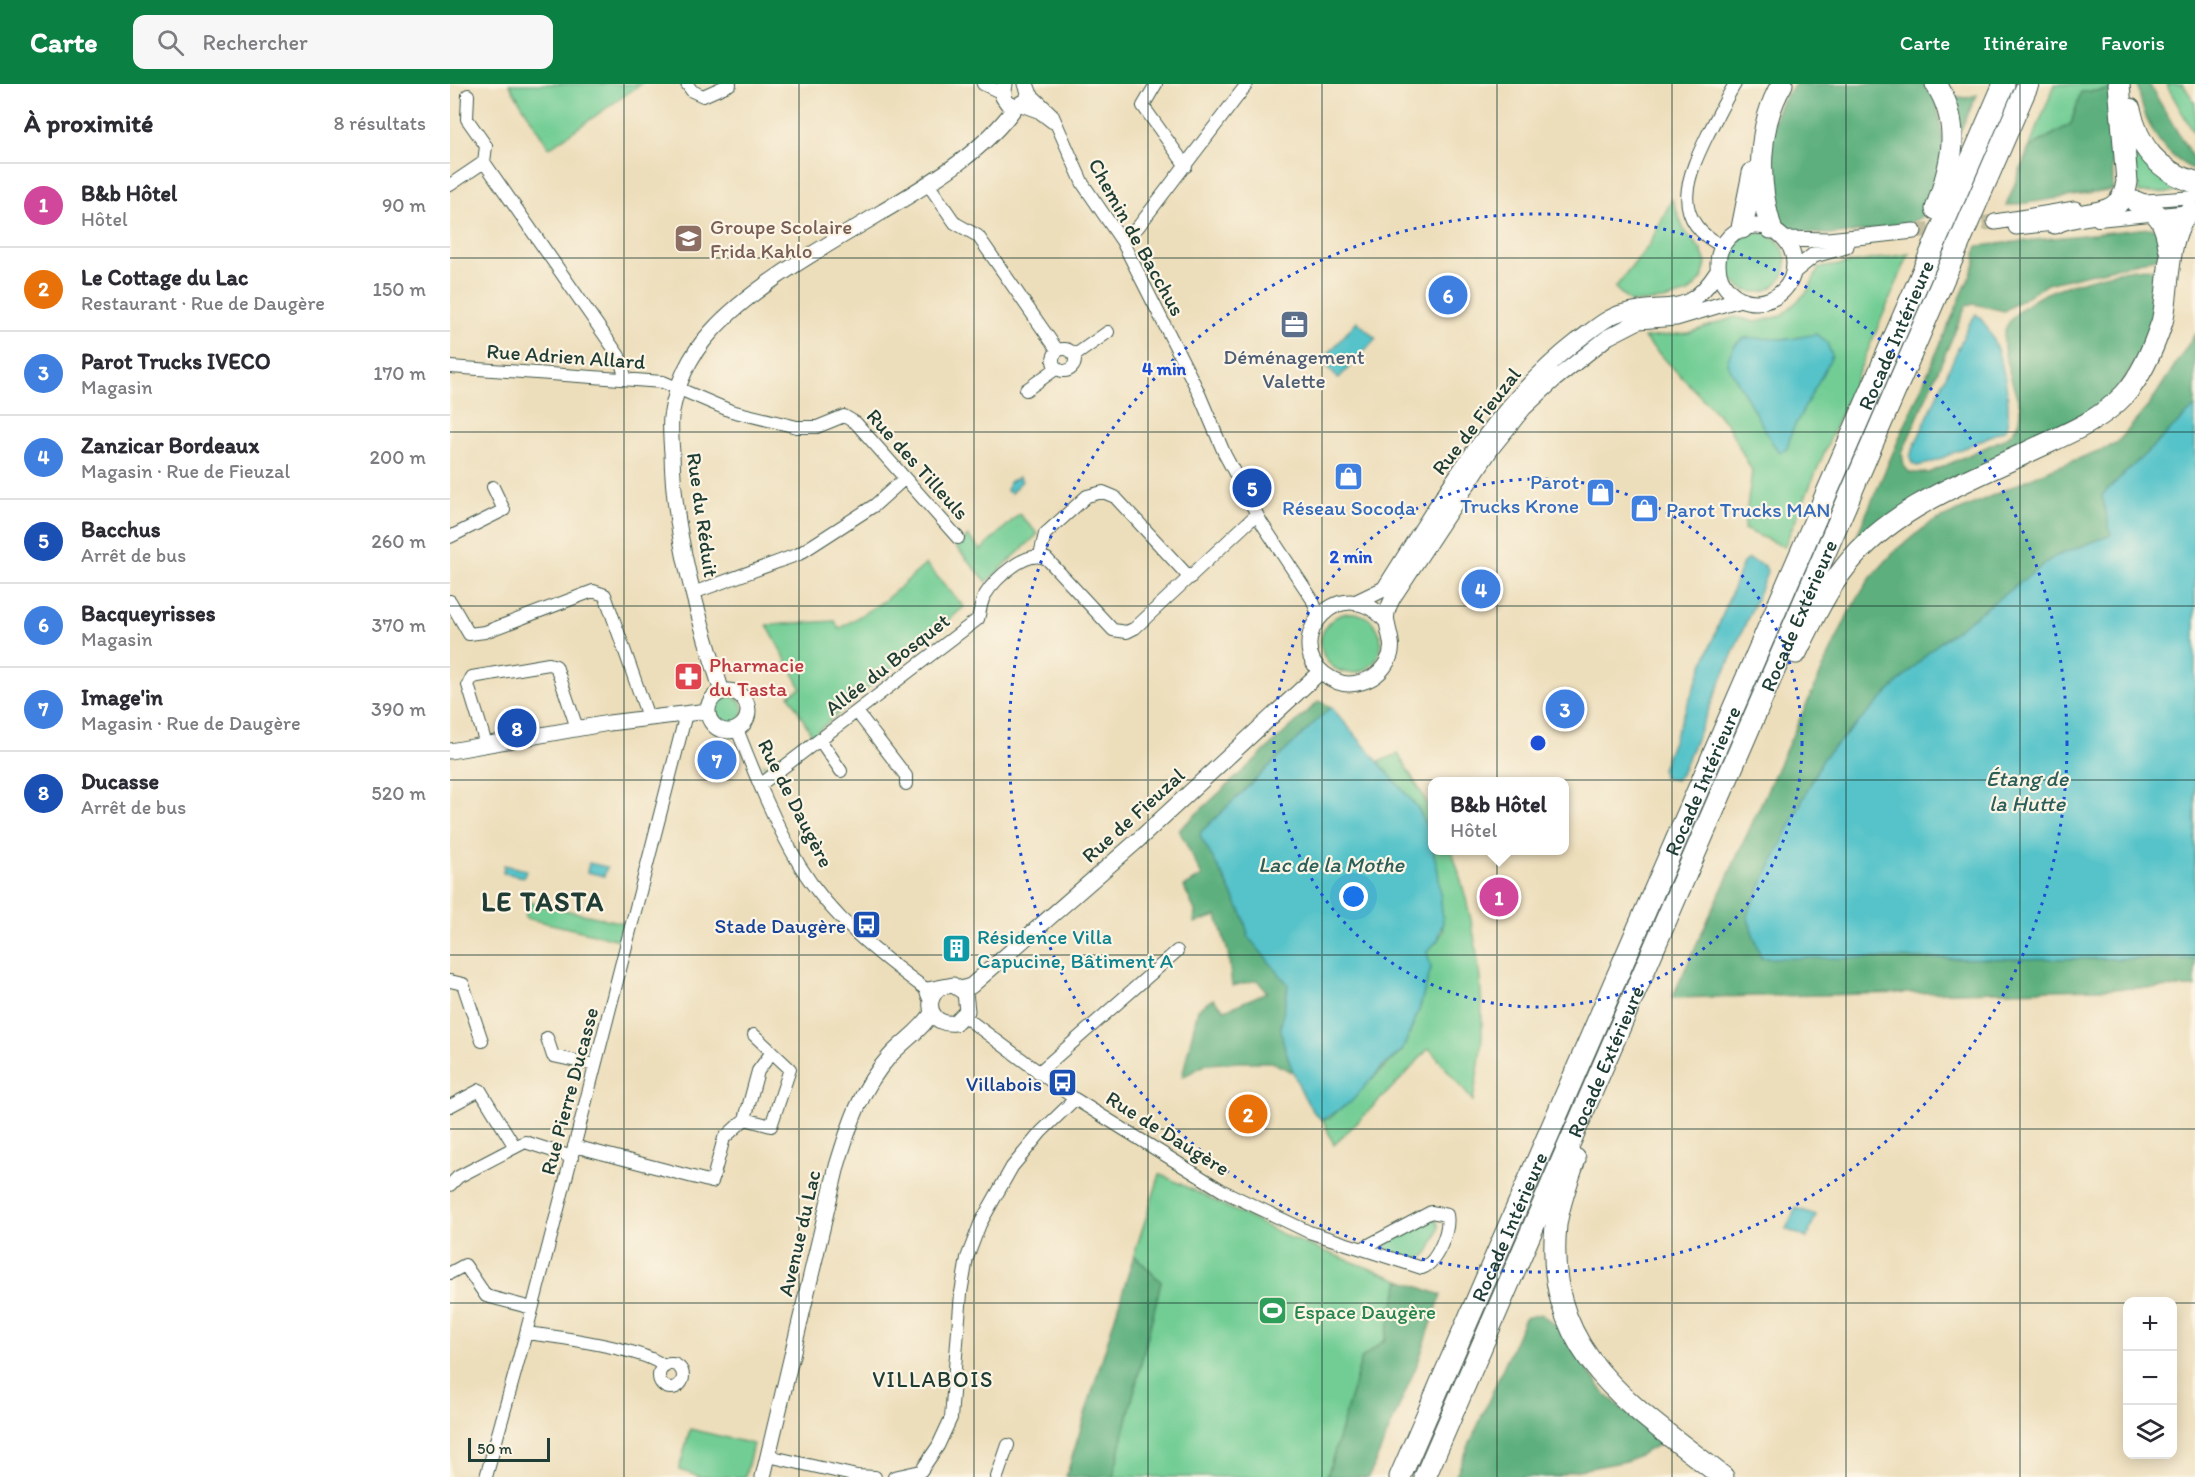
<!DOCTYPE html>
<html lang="fr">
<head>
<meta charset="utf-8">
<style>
	body { margin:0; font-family:Itim,sans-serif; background:#f7f7f7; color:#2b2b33 }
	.controls { position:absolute; right:18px; bottom:18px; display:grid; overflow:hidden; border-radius:12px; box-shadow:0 3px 15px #0003 }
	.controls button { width:54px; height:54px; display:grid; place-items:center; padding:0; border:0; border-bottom:2px solid #e1e1e2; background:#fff; color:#2b2b33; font:30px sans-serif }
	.scale { position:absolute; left:18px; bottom:15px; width:82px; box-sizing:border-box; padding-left:6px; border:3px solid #1f3d34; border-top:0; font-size:16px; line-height:21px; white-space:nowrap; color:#1f3d34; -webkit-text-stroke:4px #fcf5e5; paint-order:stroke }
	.you { position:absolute; left:904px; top:813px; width:21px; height:21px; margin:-15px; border:4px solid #fff; border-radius:50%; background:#1a73e8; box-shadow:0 0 0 9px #1a73e833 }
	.badge { display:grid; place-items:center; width:39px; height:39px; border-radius:50%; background:#0b8043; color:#fff; font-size:20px; font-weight:700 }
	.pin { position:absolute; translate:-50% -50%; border:3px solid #fff; box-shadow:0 2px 6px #0006 }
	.popup { position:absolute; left:978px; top:693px; width:141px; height:78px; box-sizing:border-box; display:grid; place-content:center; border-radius:12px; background:#fff; filter:drop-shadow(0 2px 4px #0005); font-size:20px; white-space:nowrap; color:#7c7c81 }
	.popup b { font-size:22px; color:#2b2b33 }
	.popup::after { content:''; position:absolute; left:50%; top:100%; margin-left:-12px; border:12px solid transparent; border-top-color:#fff }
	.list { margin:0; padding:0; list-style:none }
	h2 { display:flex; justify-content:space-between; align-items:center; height:78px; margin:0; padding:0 24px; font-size:26px }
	h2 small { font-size:20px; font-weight:400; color:#7c7c81 }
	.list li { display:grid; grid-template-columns:39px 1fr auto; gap:18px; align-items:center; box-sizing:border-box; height:84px; padding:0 24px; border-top:2px solid #e1e1e2 }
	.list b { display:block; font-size:22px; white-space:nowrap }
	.list p { margin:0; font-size:20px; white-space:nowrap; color:#7c7c81 }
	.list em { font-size:20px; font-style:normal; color:#7c7c81 }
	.icon { flex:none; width:33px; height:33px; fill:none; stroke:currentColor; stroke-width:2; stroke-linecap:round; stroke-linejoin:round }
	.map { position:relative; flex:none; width:1745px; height:1393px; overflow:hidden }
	header { display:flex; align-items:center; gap:36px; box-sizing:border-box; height:84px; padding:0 30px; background:#0b8043; color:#fff }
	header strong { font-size:28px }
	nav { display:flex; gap:33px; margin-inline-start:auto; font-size:21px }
	.search { width:420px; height:54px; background:#f7f7f7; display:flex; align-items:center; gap:15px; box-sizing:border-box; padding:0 21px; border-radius:12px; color:#7c7c81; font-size:22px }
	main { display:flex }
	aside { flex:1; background:#fff }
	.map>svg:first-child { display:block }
</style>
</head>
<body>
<header>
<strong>Carte</strong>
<div class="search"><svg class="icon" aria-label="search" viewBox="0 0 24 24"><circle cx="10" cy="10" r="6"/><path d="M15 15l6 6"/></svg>Rechercher</div>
<nav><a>Carte</a><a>Itinéraire</a><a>Favoris</a></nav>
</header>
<main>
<aside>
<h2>À proximité<small>8 résultats</small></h2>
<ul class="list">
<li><span class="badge" style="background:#d1479c">1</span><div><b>B&amp;b Hôtel</b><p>Hôtel</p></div><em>90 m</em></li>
<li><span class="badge" style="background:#e8710a">2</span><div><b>Le Cottage du Lac</b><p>Restaurant · Rue de Daugère</p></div><em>150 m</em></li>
<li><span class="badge" style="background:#3f7fe0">3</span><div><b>Parot Trucks IVECO</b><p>Magasin</p></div><em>170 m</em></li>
<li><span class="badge" style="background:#3f7fe0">4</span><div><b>Zanzicar Bordeaux</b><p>Magasin · Rue de Fieuzal</p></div><em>200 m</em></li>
<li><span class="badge" style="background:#1a4fb4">5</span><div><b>Bacchus</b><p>Arrêt de bus</p></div><em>260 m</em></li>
<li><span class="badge" style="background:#3f7fe0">6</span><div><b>Bacqueyrisses</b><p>Magasin</p></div><em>370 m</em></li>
<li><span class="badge" style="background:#3f7fe0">7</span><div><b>Image'in</b><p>Magasin · Rue de Daugère</p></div><em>390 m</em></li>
<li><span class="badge" style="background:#1a4fb4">8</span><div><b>Ducasse</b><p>Arrêt de bus</p></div><em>520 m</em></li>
</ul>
</aside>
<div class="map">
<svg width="1745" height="1393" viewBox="0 0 1745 1393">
	<rect width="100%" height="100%" fill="#fcf5e5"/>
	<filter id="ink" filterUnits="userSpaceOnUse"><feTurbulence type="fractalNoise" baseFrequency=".0167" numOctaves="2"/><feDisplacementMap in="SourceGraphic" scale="12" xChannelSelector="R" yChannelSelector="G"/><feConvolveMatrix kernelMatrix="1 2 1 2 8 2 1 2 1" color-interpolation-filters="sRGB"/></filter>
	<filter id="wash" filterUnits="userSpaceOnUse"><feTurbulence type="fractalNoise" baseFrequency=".008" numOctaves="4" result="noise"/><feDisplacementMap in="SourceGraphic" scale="24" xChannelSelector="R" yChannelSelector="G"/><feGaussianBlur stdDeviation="1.35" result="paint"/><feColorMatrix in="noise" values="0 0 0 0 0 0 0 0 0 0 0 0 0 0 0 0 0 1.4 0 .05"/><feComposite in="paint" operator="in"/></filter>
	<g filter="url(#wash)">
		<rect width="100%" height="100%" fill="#eddebb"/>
		<path fill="#72cd94" stroke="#488564" stroke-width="1.5" d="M59 0H191L99 64Z
			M1605 0H1661V6L1631 8 1621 40 1579 64Z
			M1716 0H1733L1745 19V51Z
			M1680 53 1745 108 1689 109Z
			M1222 115 1234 146 1251 166 1256 179 1252 195 1238 209 1214 216 1181 219 1165 204 1199 161Z
			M1276 178a30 30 0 1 1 60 0a30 30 0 1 1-60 0Z
			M1459 170 1334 463 1294 445 1302 387 1277 340 1194 254 1238 249 1285 233 1306 238 1331 232 1357 208 1369 184Z
			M569 430 588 450 537 498 506 463 518 452 531 466Z
			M476 480 514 523 317 690 313 680 319 681 361 649 339 611 351 604 317 541 385 537 389 545 434 517Z
			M871 559a30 30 0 1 1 60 0a30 30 0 1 1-60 0Z
			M265 626a14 14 0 1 1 28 0a14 14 0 1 1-28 0Z
			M948 670 983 728V766L1002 767C1022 828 1033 883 1032 948 1032 971 1026 995 1023 1017L979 964 955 991 884 1061 873 1036 880 1034 952 967 969 926 981 884 976 868 988 856 993 847 988 787 968 724 928 678Z
			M78 818 174 839 170 856 75 834Z
			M710 1090 840 1154 950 1196 935 1256 912 1274 877 1393H663L711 1198 684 1171Z
			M978 1134 986 1135 989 1143C977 1183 970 1178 936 1167L935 1161 938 1158Z
			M240 1345 303 1360 295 1393H250L229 1386Z"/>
		<path fill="#5db07e" stroke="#3e7659" stroke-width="1.5" d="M1346 0H1476L1486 14 1495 66 1472 133 1459 140C1420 145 1361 162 1329 137 1321 96 1309 32 1346 0Z
			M1688 0H1699L1745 78V86C1712 72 1691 35 1688 0Z
			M1661 6 1663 106 1556 122 1579 64 1621 40 1631 8Z
			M1527 11 1510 47 1504 12 1515 14Z
			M1709 143 1710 173 1597 200 1554 227 1524 220 1516 222 1452 369 1454 382 1460 389H1479L1556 354C1567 345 1571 336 1570 322 1564 303 1549 264 1555 246 1559 234 1576 220 1587 214 1606 203 1683 180 1703 185L1711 198 1695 266 1657 320 1401 465 1526 178 1525 170 1528 162Z
			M1745 250V323L1652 411 1661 451 1604 473 1484 563 1373 674 1297 831 1311 874 1745 875V903L1222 914 1398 530 1419 496 1445 467 1479 440 1597 387 1666 360 1700 320Z
			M869 617 881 623 751 748 793 832 799 854 838 900 831 944 835 966 845 989 821 978H790L757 980 732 993 748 925 763 915 775 926 817 908 807 896 782 902 778 868 767 832 744 839 745 827 734 803 752 792 729 746Z
			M684 1171 711 1198 663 1393H616Z
			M950 1196 991 1211 969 1276 919 1393H877L912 1274 935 1256Z
			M1091 1230 1107 1242 1154 1309 1212 1359 1177 1377 1119 1388 1106 1393H1005L1075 1234Z"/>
		<path fill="#55c3c9" stroke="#3a807e" stroke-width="1.5" d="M1526 230C1549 249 1564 317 1556 345L1481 379 1467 382 1462 379 1460 372 1519 240Z
			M907 237 926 255 888 295 872 277Z
			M1366 250 1377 259 1382 272 1342 347 1337 365 1330 368 1323 360 1277 279C1279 269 1285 258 1295 254L1340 255Z
			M1745 323V875L1311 874 1297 831 1373 674 1484 563 1604 473 1661 451 1652 411Z
			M569 393 572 397 561 409 557 407 559 398Z
			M1298 475 1315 482 1317 487 1315 494 1231 690 1226 696 1213 694 1212 685 1293 479Z
			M881 623 968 724 979 748 988 787 993 838 988 856 977 868 981 884 969 926 952 967 933 982 901 1018 873 1036C856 1029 832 964 831 945 831 931 838 914 838 900L799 854 793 832 776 797 750 752 751 748Z
			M139 779 157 783 154 792 137 788Z
			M54 781 76 786 74 793 53 789Z
			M1346 1124 1366 1131 1357 1154 1336 1145Z"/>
	</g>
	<g filter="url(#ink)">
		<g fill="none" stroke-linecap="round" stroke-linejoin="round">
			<path stroke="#c4bea0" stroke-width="15" stroke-dasharray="15 8" stroke-linecap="butt" d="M1464 147 1545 138"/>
			<defs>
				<path id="minor" d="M237 0 242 7 253 12 280 0
					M533 0 552 9
					M706 0 693 22 736 82
					M579 8 602 30 633 100 672 157 747 305 775 371 811 438 862 515 869 533
					M18 11 17 35 36 62 34 78 169 272 176 295
					M570 21 589 28 602 38
					M478 100 505 139 528 152 608 267
					M0 101 34 78
					M1689 117 1745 113
					M1648 136 1741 127
					M672 157 688 143 797 0
					M1272 162C1218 135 1238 91 1258 50 1267 33 1275 16 1285 0
					M603 276a11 11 0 1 1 22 0a11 11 0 1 1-22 0Z
					M624 272 658 248
					M0 283 213 298 281 327 347 343H367L394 332 406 339 508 454
					M576 306 607 284
					M0 453 54 426 43 403
					M590 471 595 450 637 412 653 408 665 413 740 494
					M243 509 349 470 425 421 454 395
					M0 517 19 550 35 548 143 507 155 511 198 633
					M407 628 456 692V700
					M287 645C305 691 325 740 350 782 381 833 429 871 477 906
					M370 656 391 687
					M36 660 18 601 22 593 99 580 106 582 127 644
					M310 701 528 535C530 528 531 517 535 511 545 495 577 464 597 475L663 546 677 548 685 544 807 430
					M0 897 13 900 32 957
					M519 936 625 1015 773 1107 859 1148 972 1184C987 1179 1000 1146 997 1131L981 1128 913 1164
					M97 954 103 972 145 981
					M588 989 727 867
					M0 1022 30 1006 65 1063
					M295 1035 308 987 322 968
					M124 1062 262 1098 274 1054 295 1035 321 1042 340 985 304 951
					M0 1101 8 1093 75 1058 122 1073
					M0 1189 15 1181 36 1212 82 1224
					M76 1249C102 1252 199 1265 214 1283
					M209 1292a12 12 0 1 1 24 0a12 12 0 1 1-24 0Z
					M318 1372 407 1392 425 1393
					M36 1393 76 1249 236 630
					M444 1393 471 1387 488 1362 501 1334 511 1209 517 1174 530 1140 562 1083 591 1048 625 1015
					M547 1393 558 1361"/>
				<path id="tertiary" d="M555 0 553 13 558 20 566 22 577 16 579 8 576 0
					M1545 138 1625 125
					M1268 180a38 38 0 1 1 76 0a38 38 0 1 1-76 0Z
					M1566 143 1605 139
					M1335 155 1378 156 1464 147
					M1343 188 1364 171 1396 162
					M907 518 934 505C990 417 1043 322 1127 257 1141 247 1157 232 1174 228 1220 216 1236 236 1268 187
					M937 538C892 483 830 556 874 590 882 596 890 600 899 600 916 599 929 592 937 578 946 563 939 553 937 538 935 530 940 519 944 512L1041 365 1074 324 1104 296 1158 253 1189 237 1226 234 1290 215
					M258 627a20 20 0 1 1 40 0a20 20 0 1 1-40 0Z
					M272 608C248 532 223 450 222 369 221 357 220 344 221 333 226 301 240 271 261 248 303 201 378 161 432 128 480 99 533 69 566 22
					M0 667 159 639 258 627
					M511 905 521 902 686 758 871 587
					M481 916 477 906 503 901 515 909 517 927 505 939C484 942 473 922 487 906
					M313 1393 387 1082C399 1042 411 1004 439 973 453 957 471 947 482 929"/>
				<g id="motorway">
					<path d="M1680 25C1688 63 1708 87 1745 98"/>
					<path d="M1686 118C1710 126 1716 141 1719 164"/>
					<path d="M1486 125C1501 82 1513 42 1486 0"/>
					<path d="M1605 139C1633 124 1671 139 1677 98L1669 0"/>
					<path d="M1292 144 1303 89"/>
					<path d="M1321 144C1307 98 1307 43 1332 0"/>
					<path d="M1346 569C1361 539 1375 508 1396 482 1441 425 1514 398 1578 368 1613 351 1648 339 1675 310 1692 291 1704 262 1712 238 1720 208 1715 144 1741 127"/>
					<path d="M1125 1075C1118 1096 1109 1119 1106 1141 1093 1272 1183 1322 1273 1393"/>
					<path id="s1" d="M950 1393 1554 0"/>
					<path id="s2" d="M975 1393 1578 0"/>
				</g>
			</defs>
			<use href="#minor" stroke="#3e5548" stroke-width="14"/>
			<use href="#tertiary" stroke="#3e5548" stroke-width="17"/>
			<use href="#motorway" stroke="#3e5548" stroke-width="23"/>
			<use href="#minor" stroke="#fff" stroke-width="12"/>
			<use href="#tertiary" stroke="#fff" stroke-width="15"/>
			<use href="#motorway" stroke="#fff" stroke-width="21"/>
		</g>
	</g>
	<path fill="none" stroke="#1f3d34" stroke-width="1.5" stroke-opacity="0.55" d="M174 0V1393M349 0V1393M524 0V1393M698 0V1393M872 0V1393M1047 0V1393M1222 0V1393M1396 0V1393M1570 0V1393M0 174H1745M0 348H1745M0 522H1745M0 696H1745M0 871H1745M0 1045H1745M0 1219H1678M1722 1219H1745"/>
	<g fill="none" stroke="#1d4ed8" stroke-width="3" stroke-dasharray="3 6">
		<circle cx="1088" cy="659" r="264"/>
		<circle cx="1088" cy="659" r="529"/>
	</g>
	<defs>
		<symbol id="school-square" viewBox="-11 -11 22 22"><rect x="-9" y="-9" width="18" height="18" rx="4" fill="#8d6e63" stroke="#fcf5e5"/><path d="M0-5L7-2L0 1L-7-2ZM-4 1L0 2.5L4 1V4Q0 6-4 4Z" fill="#fff"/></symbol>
		<symbol id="office-square" viewBox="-11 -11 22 22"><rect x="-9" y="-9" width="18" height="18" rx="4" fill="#5c6f8a" stroke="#fcf5e5"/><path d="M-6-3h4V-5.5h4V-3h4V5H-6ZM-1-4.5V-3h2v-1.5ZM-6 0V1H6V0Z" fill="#fff"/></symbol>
		<symbol id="shop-square" viewBox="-11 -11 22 22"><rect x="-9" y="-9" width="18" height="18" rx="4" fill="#3f7fe0" stroke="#fcf5e5"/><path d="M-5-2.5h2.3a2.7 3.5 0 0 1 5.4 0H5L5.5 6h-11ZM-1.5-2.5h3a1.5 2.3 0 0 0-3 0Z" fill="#fff"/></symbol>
		<symbol id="pharmacy-square" viewBox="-11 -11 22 22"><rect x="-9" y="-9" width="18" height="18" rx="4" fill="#e0444e" stroke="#fcf5e5"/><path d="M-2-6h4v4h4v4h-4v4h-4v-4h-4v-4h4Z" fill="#fff"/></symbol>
		<symbol id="bus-square" viewBox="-11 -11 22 22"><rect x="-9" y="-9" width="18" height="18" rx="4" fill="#1a4fb4" stroke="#fcf5e5"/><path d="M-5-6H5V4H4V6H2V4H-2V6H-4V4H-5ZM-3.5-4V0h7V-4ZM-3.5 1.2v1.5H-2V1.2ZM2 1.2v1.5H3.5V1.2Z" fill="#fff"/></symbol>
		<symbol id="building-square" viewBox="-11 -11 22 22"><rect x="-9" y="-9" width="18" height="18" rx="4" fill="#0f9aa8" stroke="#fcf5e5"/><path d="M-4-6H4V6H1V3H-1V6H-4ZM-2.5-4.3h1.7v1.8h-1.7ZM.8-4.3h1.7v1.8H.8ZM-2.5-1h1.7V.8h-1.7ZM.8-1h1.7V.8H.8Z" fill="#fff"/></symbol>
		<symbol id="stadium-square" viewBox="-11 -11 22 22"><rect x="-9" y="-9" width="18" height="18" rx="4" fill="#2e9e5b" stroke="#fcf5e5"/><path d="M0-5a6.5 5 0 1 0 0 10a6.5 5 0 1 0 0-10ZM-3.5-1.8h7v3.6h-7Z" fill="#fff"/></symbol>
	</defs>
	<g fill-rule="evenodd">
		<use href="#school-square" x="222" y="138" width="33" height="33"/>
		<use href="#office-square" x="828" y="224" width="33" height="33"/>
		<use href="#shop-square" x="882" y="376" width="33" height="33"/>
		<use href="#shop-square" x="1134" y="392" width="33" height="33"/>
		<use href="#shop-square" x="1178" y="408" width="33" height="33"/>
		<use href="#pharmacy-square" x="222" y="576" width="33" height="33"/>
		<use href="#bus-square" x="400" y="824" width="33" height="33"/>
		<use href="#building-square" x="490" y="848" width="33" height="33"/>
		<use href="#bus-square" x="596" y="982" width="33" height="33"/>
		<use href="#stadium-square" x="806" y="1210" width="33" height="33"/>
	</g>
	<g text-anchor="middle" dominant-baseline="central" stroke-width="4.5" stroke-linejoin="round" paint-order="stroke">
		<g font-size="21" fill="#785e54" stroke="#fcf5e5" text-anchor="start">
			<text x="260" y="142">Groupe Scolaire<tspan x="260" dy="24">Frida Kahlo</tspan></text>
		</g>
		<g font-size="21" fill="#1f3d34" stroke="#fcf5e5">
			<text transform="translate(687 153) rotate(61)">Chemin de Bacchus</text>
			<text stroke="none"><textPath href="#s1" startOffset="1245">Rocade Intérieure</textPath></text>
			<text transform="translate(116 272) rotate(4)">Rue Adrien Allard</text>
			<text transform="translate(1026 337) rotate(-52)">Rue de Fieuzal</text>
			<text transform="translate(468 380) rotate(48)">Rue des Tilleuls</text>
			<text transform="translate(253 431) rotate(82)">Rue du Réduit</text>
			<text stroke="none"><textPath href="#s2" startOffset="939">Rocade Extérieure</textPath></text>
			<text transform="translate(437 580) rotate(-38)">Allée du Bosquet</text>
			<text stroke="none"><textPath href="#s1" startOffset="759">Rocade Intérieure</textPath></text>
			<text transform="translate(346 719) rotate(63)">Rue de Daugère</text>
			<text transform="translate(683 731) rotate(-42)">Rue de Fieuzal</text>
			<text stroke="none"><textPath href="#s2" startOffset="453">Rocade Extérieure</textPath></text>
			<text transform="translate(119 1007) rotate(-75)">Rue Pierre Ducasse</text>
			<text transform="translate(718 1049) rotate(32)">Rue de Daugère</text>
			<text stroke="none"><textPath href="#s1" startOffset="273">Rocade Intérieure</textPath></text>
			<text transform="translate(349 1149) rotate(-77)">Avenue du Lac</text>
		</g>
		<g font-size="21" fill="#4e5e75" stroke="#fcf5e5">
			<text x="844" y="272">Déménagement<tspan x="844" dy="24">Valette</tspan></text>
		</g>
		<g font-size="21" fill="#366cbe" stroke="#fcf5e5" text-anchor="end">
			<text x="1129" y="397">Parot<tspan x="1129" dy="24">Trucks Krone</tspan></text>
			<text x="899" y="423" text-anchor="middle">Réseau Socoda</text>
			<text x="1216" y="425" text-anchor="start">Parot Trucks MAN</text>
		</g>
		<g font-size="21" fill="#be3a42" stroke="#fcf5e5" text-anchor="start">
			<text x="259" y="580">Pharmacie<tspan x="259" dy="24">du Tasta</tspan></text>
		</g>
		<g font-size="21" fill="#164399" stroke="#fcf5e5" text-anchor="end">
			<text x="396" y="841">Stade Daugère</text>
			<text x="592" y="999">Villabois</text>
		</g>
		<g font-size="21" fill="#0d838f" stroke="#fcf5e5" text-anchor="start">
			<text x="527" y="852">Résidence Villa<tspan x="527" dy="24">Capucine, Bâtiment A</tspan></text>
		</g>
		<g font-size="21" fill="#27864d" stroke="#fcf5e5" text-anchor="start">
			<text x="844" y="1227">Espace Daugère</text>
		</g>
		<g font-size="22" font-style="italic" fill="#2c5e59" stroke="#fcf5e5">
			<text x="1577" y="694">Étang de<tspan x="1577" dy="25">la Hutte</tspan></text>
			<text x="881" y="780">Lac de la Mothe</text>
		</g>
		<g font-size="22" letter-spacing="1.5" fill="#1f3d34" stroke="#fcf5e5">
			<text x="483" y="1295">VILLABOIS</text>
		</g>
		<g font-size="27" font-weight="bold" letter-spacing="1.5" fill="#1f3d34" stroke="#fcf5e5">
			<text x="93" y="817">LE TASTA</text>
		</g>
	</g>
	<circle cx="1088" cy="659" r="9" fill="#1d4ed8" stroke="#fcf5e5" stroke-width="3"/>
	<g font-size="18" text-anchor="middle" font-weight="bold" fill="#1d4ed8" stroke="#fcf5e5" stroke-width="4.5" stroke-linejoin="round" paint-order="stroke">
		<text x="714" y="291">4 min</text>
		<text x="901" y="479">2 min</text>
	</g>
</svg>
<div class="controls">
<button>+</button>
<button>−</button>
<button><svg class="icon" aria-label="layers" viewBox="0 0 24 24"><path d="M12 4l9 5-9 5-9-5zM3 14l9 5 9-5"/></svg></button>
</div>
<div class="scale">50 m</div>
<div class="you"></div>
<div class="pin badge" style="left:1049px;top:813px;background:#d1479c">1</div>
<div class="popup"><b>B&amp;b Hôtel</b>Hôtel</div>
<div class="pin badge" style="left:798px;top:1030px;background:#e8710a">2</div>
<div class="pin badge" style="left:1115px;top:625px;background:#3f7fe0">3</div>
<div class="pin badge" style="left:1031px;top:505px;background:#3f7fe0">4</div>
<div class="pin badge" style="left:802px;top:404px;background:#1a4fb4">5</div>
<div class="pin badge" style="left:998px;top:211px;background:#3f7fe0">6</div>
<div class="pin badge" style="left:267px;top:676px;background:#3f7fe0">7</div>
<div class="pin badge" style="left:67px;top:644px;background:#1a4fb4">8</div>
</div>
</main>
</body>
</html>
